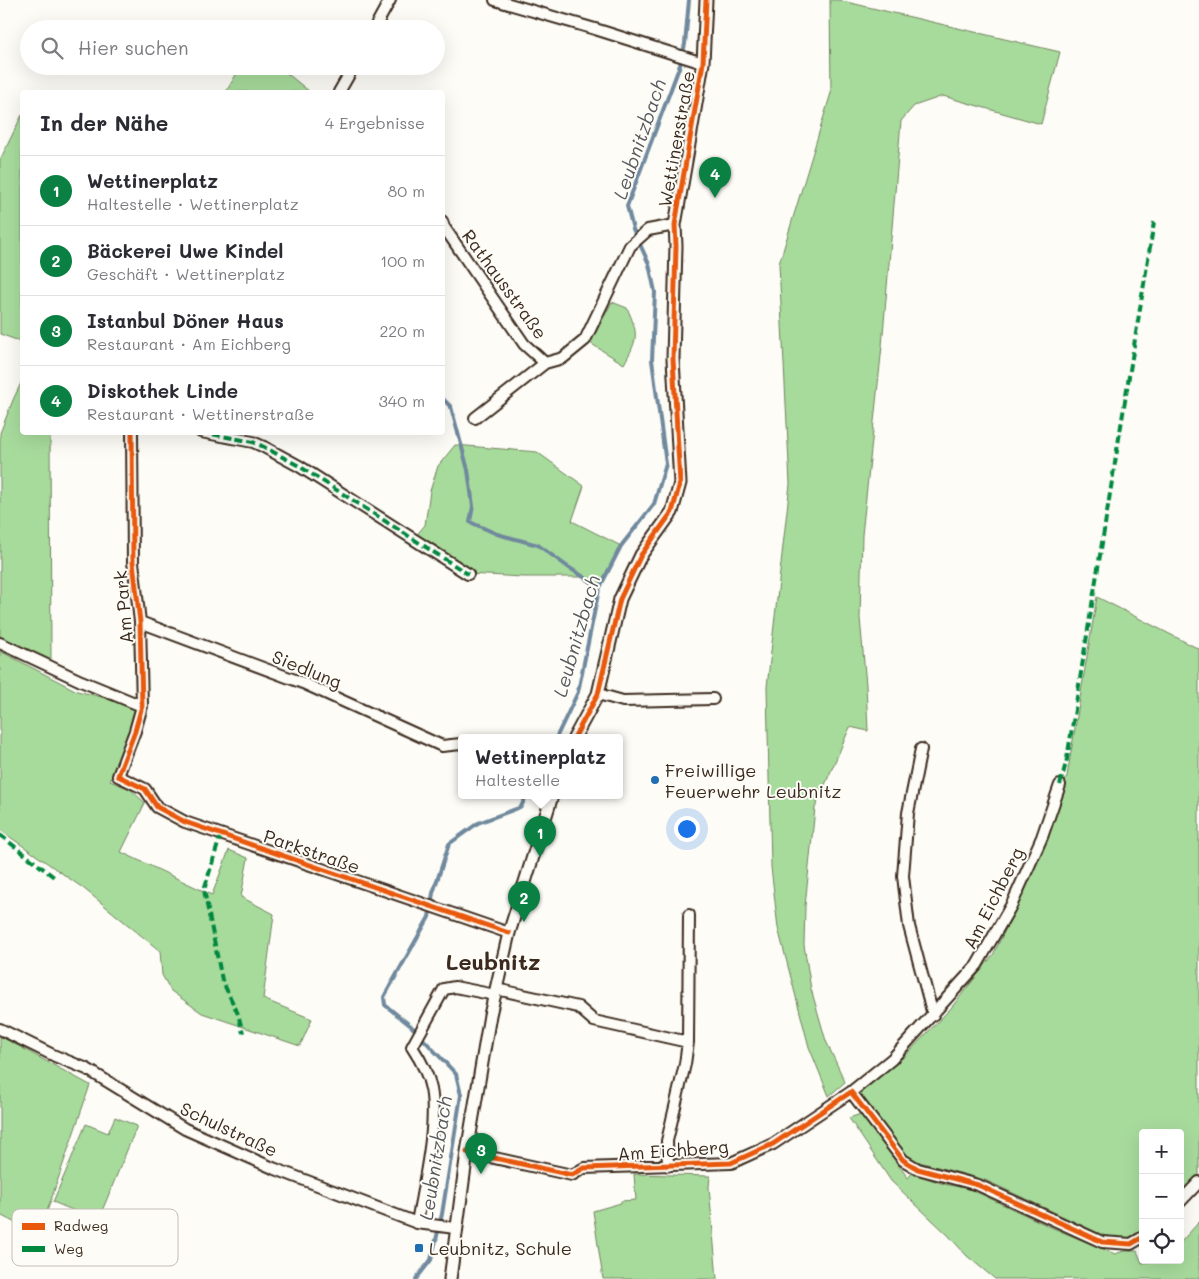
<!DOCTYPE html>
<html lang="de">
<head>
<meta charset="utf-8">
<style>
	body { margin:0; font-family:Mali,sans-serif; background:#f2f2f3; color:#2b2b33 }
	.controls { position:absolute; right:15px; bottom:15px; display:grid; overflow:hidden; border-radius:5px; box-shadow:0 5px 20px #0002 }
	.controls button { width:45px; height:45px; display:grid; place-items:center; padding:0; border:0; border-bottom:1px solid #e1e1e2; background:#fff; color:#2b2b33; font:25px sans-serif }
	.you { position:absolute; left:686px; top:828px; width:18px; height:18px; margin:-12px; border:4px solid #fff; border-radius:50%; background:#1a73e8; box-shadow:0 0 0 8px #1a73e833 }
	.badge { display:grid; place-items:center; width:32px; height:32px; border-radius:50%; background:#0b8043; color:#fff; font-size:16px; font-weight:700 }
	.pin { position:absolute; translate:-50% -41px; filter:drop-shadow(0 1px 2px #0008) }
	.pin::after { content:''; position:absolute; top:26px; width:18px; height:15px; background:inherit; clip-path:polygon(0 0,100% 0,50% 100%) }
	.popup { position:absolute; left:458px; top:734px; width:165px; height:65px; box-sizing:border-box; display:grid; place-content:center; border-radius:5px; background:#fff; filter:drop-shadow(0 1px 4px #0005); font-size:16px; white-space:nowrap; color:#7c7c81 }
	.popup b { font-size:19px; color:#2b2b33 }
	.popup::after { content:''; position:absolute; left:50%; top:100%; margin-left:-10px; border:10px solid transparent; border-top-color:#fff }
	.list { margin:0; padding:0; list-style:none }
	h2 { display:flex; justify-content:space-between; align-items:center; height:65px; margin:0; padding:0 20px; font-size:21px }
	h2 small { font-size:16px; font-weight:400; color:#7c7c81 }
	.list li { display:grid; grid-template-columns:32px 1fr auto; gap:15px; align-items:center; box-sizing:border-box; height:70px; padding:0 20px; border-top:1px solid #e1e1e2 }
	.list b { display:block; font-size:19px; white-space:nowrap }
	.list p { margin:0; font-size:16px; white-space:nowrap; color:#7c7c81 }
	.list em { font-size:16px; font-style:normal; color:#7c7c81 }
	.icon { flex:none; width:28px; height:28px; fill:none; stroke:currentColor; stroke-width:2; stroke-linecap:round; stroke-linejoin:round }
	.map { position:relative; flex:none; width:1199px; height:1279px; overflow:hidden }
	.search { position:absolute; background:#fff; box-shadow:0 5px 20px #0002; left:20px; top:20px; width:425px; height:55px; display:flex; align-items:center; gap:12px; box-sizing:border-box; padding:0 18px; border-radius:28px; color:#7c7c81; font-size:19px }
	.panel { position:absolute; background:#fff; box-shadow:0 5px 20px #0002; left:20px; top:90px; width:425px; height:345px; border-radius:5px }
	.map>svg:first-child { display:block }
</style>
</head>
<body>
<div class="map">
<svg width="1199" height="1279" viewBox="0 0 1199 1279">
	<rect width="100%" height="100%" fill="#fdfcf7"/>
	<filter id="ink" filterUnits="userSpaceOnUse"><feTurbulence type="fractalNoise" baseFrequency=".02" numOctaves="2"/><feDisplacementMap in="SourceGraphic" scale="10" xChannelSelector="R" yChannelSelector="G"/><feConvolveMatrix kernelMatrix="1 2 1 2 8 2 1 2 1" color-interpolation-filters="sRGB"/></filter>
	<g filter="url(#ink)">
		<path fill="#a7db9c" stroke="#71825d" d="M830 0H838L1060 52 1041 124 943 96 914 106 901 121 882 346 862 535 860 618 866 685 868 731 850 727 815 808 805 906 804 945 811 989 826 1041 845 1082 829 1096 809 1047 778 928 771 867 767 687 790 484 779 264 831 93Z
			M241 66H278L310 92H226Z
			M22 115V342L0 334V160Z
			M612 302 627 308C639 334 638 339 624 364L590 343Z
			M22 381V432L50 433 51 664 0 639V433L13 400Z
			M455 445 537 452 584 486 572 521 621 546 599 589 581 577H523L468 574 414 538 425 525 430 491 438 466Z
			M1097 597 1199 649V1175L1180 1195V1133H1143V1231L1128 1238 1105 1236 985 1180 916 1161 905 1154 859 1093 905 1056 951 1008 993 955 1022 895 1057 806 1067 776Z
			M0 651 77 691 138 706 132 728 110 781 130 789 145 803 121 852 212 895 229 850 248 858 241 897 274 914 263 999 312 1019 300 1046 202 1013 171 991 162 975 160 951 83 888 0 830Z
			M0 1036 90 1085 39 1235 0 1215Z
			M861 1114 908 1178 912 1173 944 1184 970 1189 1053 1228 1115 1254 1124 1251H1137L1142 1263 1161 1260H1180V1243L1199 1222V1279H995L967 1256 948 1235 891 1181 849 1118Z
			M115 1117 137 1126 95 1228 84 1224 87 1216 53 1202 86 1124 108 1133Z
			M634 1174 710 1176 709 1187 717 1279H603L593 1211 621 1203V1201L636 1200Z"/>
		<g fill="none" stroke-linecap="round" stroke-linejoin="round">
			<path stroke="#70899d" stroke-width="4" d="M442 398 451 407 468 470 473 506 470 522 497 534 538 545 568 567 600 587
				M556 738 578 692 599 589 621 546 654 504 666 464 652 360 655 292 649 264 633 229 627 206 680 65 685 44 689 0
				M416 1279 431 1260 436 1240 442 1214 461 1095 456 1074 411 1026 385 1005 384 997 429 917 433 893 449 844 478 823 521 807 526 796"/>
			<defs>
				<path id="minor" d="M495 0 595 29 703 63
					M374 29 390 0
					M339 92 354 66
					M442 221 444 227 524 344 545 363 563 358 585 340 630 246 648 230 675 225
					M475 418 545 363
					M132 432 133 562 140 622 142 706 135 731 118 776 145 789 157 807 185 822 509 933
					M201 432 253 442 264 447 299 466 468 574
					M140 622 303 683 442 746 461 744
					M0 643 81 681 142 706
					M598 694 623 701 713 699
					M921 749 908 813 903 876 909 926 933 1015
					M496 989 578 1007 594 1021 688 1042 685 1064 667 1141 668 1166
					M0 1029 55 1056 87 1069 185 1129 273 1168 417 1223 455 1228
					M688 1042 689 915
					M851 1092 892 1059 977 965 1012 904 1042 837 1060 785
					M467 1152 572 1175 584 1168 731 1163 773 1144 851 1092 903 1160 918 1169 978 1185 1102 1242 1131 1244 1143 1237
					M1180 1202 1199 1182
					M417 1223C423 1186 438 1125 431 1089 428 1073 420 1059 412 1047L444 989 455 987 495 995"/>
				<path id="tertiary" d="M574 738 598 694 620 599 641 555 672 512 680 483 673 359 676 246 675 225 703 63 706 0
					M450 1279 467 1152 490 1015 509 933 552 796"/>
			</defs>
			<use href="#minor" stroke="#3b2a1e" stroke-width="14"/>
			<use href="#tertiary" stroke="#3b2a1e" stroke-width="15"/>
			<use href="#minor" stroke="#fdfcf7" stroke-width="10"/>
			<use href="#tertiary" stroke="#fdfcf7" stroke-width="11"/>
			<path stroke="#00873e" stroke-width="4" stroke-dasharray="8 4" stroke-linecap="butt" d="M201 432 253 442 264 447 299 466 468 574
				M1060 785 1067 759 1154 222
				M221 834 204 890 222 980 238 1014 243 1033
				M0 835 54 877"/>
			<defs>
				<path id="cycleway" d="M132 432 133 562 140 622 142 706 135 731 118 776 145 789 157 807 185 822 509 933
					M574 738 598 694 620 599 641 555 672 512 680 483 673 359 676 246 675 225 703 63 706 0
					M467 1152 572 1175 584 1168 731 1163 773 1144 851 1092 903 1160 918 1169 978 1185 1102 1242 1131 1244 1143 1237"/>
			</defs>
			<use href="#cycleway" stroke="#fdfcf7" stroke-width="8"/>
			<use href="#cycleway" stroke="#e8590c" stroke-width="5"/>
		</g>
	</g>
	<g fill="#1f6fb2" stroke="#fdfcf7" stroke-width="2">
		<circle cx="655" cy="780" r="5"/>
		<rect x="414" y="1243" width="10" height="10" rx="2.5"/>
	</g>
	<g text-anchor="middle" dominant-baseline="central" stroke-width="4" stroke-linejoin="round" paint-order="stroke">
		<g font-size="18" fill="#3b2a1e" stroke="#fdfcf7">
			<text transform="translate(676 139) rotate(-80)">Wettinerstraße</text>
			<text transform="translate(505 284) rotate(54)">Rathausstraße</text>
			<text transform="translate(123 607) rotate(-95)">Am Park</text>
			<text transform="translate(307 669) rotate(22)">Siedlung</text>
			<text transform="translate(312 851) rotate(19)">Parkstraße</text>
			<text transform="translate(993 898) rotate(-63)">Am Eichberg</text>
			<text transform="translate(229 1129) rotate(25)">Schulstraße</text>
			<text transform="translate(673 1150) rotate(-4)">Am Eichberg</text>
		</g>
		<g font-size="18" fill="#3b2a1e" stroke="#fdfcf7" text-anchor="start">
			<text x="665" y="770">Freiwillige<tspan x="665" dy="21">Feuerwehr Leubnitz</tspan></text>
			<text x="429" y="1248">Leubnitz, Schule</text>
		</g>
		<g font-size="19" font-style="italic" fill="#56595d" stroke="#fdfcf7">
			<text transform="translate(639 139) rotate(-71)">Leubnitzbach</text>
			<text transform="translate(576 636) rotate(-74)">Leubnitzbach</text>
			<text transform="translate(435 1158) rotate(-81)">Leubnitzbach</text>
		</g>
		<g font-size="22" font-weight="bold" fill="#3b2a1e" stroke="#fdfcf7">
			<text x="493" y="961">Leubnitz</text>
		</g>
	</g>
	<rect x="12" y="1209" width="166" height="57" rx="8" fill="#fdfcf7" stroke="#c3bdb6" stroke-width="1"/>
	<rect x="22" y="1223" width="23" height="7" fill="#e8590c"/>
	<rect x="22" y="1246" width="23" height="6" fill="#00873e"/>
	<g font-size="14" fill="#3b2a1e">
		<text x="54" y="1231">Radweg</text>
		<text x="54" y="1254">Weg</text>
	</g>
</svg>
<div class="controls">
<button>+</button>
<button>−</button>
<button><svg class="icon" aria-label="locate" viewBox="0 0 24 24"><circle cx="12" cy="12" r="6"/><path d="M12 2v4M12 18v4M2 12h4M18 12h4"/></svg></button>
</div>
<div class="you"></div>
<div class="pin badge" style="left:540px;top:857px">1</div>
<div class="popup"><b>Wettinerplatz</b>Haltestelle</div>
<div class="pin badge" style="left:524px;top:922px">2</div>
<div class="pin badge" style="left:481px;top:1174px">3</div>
<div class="pin badge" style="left:715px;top:198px">4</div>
<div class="search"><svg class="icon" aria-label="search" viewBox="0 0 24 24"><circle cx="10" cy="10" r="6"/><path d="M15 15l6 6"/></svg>Hier suchen</div>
<section class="panel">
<h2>In der Nähe<small>4 Ergebnisse</small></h2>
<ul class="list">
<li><span class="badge">1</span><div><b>Wettinerplatz</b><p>Haltestelle · Wettinerplatz</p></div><em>80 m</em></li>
<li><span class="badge">2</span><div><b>Bäckerei Uwe Kindel</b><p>Geschäft · Wettinerplatz</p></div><em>100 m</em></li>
<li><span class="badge">3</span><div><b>Istanbul Döner Haus</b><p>Restaurant · Am Eichberg</p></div><em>220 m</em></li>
<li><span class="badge">4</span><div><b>Diskothek Linde</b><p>Restaurant · Wettinerstraße</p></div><em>340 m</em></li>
</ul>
</section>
</div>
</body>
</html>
